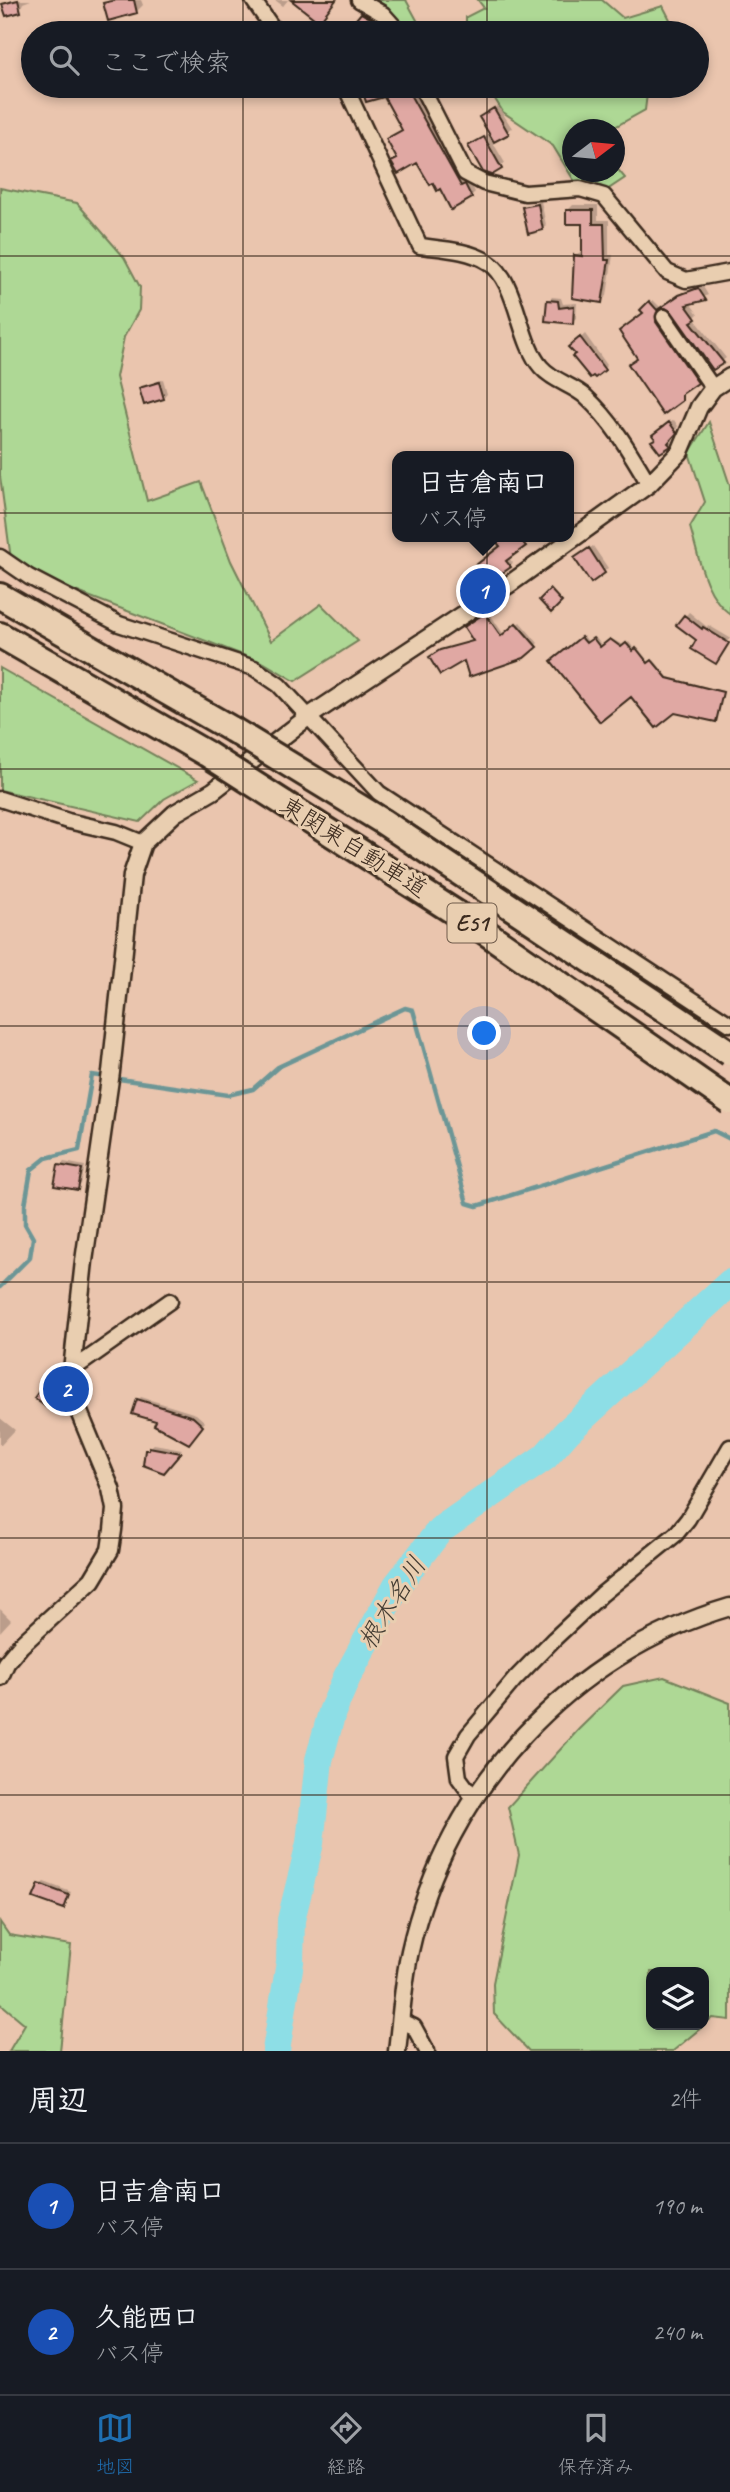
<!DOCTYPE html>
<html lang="ja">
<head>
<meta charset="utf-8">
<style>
	body { margin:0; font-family:Caveat,"Klee One",sans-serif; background:#20242c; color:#f1f3f6 }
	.controls { position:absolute; right:21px; bottom:21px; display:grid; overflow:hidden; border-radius:14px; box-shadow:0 4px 10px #0003 }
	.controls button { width:63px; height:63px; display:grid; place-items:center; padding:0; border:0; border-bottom:2px solid #363941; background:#171b24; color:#f1f3f6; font:35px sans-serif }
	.compass { position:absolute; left:562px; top:119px; width:63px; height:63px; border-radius:50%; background:#171b24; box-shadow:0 4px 10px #0003; rotate:74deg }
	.you { position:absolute; left:485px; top:1034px; width:24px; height:24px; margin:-18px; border:5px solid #fff; border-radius:50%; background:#1a73e8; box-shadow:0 0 0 10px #1a73e833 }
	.badge { display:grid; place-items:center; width:46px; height:46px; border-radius:50%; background:#1f6fb2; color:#fff; font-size:23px; font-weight:700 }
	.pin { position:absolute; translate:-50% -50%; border:4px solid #fff; box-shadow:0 2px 7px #0006 }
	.popup { position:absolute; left:392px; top:451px; width:182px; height:91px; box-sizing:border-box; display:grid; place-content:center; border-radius:14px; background:#171b24; filter:drop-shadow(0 2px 5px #0005); font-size:23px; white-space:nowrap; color:#9ea1a6 }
	.popup b { font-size:26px; color:#f1f3f6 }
	.popup::after { content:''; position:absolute; left:50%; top:100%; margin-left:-14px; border:14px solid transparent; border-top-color:#171b24 }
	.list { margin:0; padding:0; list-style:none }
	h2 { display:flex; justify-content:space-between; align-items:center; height:91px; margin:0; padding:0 28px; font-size:30px }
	h2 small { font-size:23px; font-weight:400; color:#9ea1a6 }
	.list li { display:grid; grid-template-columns:46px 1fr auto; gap:21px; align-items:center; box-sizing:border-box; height:126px; padding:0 28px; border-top:2px solid #363941 }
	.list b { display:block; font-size:26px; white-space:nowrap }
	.list p { margin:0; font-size:23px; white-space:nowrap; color:#9ea1a6 }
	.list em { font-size:23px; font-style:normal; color:#9ea1a6 }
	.icon { flex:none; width:38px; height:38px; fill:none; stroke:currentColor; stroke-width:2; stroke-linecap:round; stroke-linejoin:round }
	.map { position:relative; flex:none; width:730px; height:2051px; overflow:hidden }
	.search { position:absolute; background:#171b24; box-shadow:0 4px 10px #0003; left:21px; right:21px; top:21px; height:77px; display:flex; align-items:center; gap:18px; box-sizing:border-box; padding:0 24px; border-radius:38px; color:#9ea1a6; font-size:26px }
	.sheet { height:343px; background:#171b24 }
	nav { display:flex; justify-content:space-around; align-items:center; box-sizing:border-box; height:98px; border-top:2px solid #363941; background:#171b24; font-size:19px; color:#9ea1a6 }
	nav a { display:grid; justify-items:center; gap:4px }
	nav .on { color:#1f6fb2 }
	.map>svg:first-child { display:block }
</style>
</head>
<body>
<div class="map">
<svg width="730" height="2051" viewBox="0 0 730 2051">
	<rect width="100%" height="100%" fill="#eac5ae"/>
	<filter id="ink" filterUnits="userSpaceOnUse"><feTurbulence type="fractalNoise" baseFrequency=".0143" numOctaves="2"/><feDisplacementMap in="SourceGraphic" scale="14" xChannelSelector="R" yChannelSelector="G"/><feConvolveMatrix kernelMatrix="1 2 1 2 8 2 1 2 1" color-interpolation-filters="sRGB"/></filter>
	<g filter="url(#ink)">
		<path fill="#aed895" stroke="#74815a" stroke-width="2" fill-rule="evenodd" d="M373 0H406L424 33H406Z
			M478 0H602L623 18 663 6 677 33H466V17L484 8Z
			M487 86H648L645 110 611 129 572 130V172H614L615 166 625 178 607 190 595 183 575 182 553 146 503 112Z
			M0 188 77 203 124 257 140 287 139 310 124 337 116 377 147 501 201 482 231 561 271 641 321 604 358 641 295 681 264 663 12 567 0 476Z
			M709 422 730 486V614C704 595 699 557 690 527L705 502 689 453Z
			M0 668 198 780 164 799 140 822 0 790Z
			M664 1677 730 1703V2020L713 2018 673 2051H529L494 2014 493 1983 519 1855 508 1807 579 1729 623 1686ZM704 1972V2025H651V1972Z
			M0 1922 9 1935 71 1945 60 2051H9L25 2024 0 2003Z"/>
		<path fill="#8ddee6" stroke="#6c9696" stroke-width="2" d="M730 1273V1289L714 1304 719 1284Z"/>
		<path fill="#0003" d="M11 0H31L23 3 20 10 4 5Z
			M109 0H141L143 5 136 12 105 4Z
			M275 0H288L283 6Z
			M367 10 387 25V33H345Z
			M363 86H411L466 183 469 181 475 192 471 196 441 187 418 161 393 162 398 158 388 140 404 129 384 95 367 100Z
			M498 106 512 128 492 141 505 163 491 173 475 143 491 133 486 113Z
			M541 201 546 225 542 229 524 208Z
			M573 205H598V220H609V255H613L607 296 601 301 576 255 583 250V223L567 211Z
			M702 285 708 295 690 303 698 314 694 318 726 358 713 368 673 310 664 306 684 292Z
			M552 297 561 298 563 304 577 303 576 318 572 322 548 301Z
			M653 300 661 308 657 313 700 378 685 390 681 400 639 358 645 313 642 310Z
			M585 334 607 365 596 376 571 347Z
			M163 379 167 393 163 397 141 388Z
			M674 420 678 426 672 438 673 441 670 445 656 438 658 432Z
			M495 537H531L508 557 513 563 485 584 502 546Z
			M593 546 608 568 591 580 580 555Z
			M488 611 504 635 520 622 538 643 523 656 465 658 434 654 475 639 469 624Z
			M689 612 707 627 708 625 730 638 719 658 678 624Z
			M584 636 589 643 595 637 603 647 612 639 624 646 629 642 635 650 638 648 650 663 654 660 668 677 723 691 716 718 631 694 553 661Z
			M64 1162 85 1166 81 1184 77 1188 60 1166Z
			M50 1381 60 1388 50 1401 46 1385Z
			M141 1397 196 1414 205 1422 188 1442 158 1420 138 1400Z
			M0 1418 15 1430 1 1445H0Z
			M154 1444 182 1449 168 1467 147 1450Z
			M0 1609 11 1620 0 1632Z
			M44 1882 71 1892 63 1907 40 1885Z"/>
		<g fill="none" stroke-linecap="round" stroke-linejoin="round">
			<path stroke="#6c9696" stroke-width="4.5" d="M0 1287 30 1257 33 1238 25 1224V1205L31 1170 46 1158 79 1150 92 1075 228 1095 253 1089 278 1067 405 1008 413 1010 467 1203 477 1206 714 1131 730 1139"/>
			<path stroke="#8ddee6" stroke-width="28" d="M276 2051 290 1962 291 1920 310 1843 319 1760 332 1712 347 1677 397 1585 440 1530 545 1457 567 1432 730 1283"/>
		</g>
		<path fill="#e0a8a3" stroke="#3b2a1e" stroke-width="2" d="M18 0 21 12 6 16 2 4Z
			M116 0H134L137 13 108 21 103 3Z
			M291 0H336L319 22Z
			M361 13 374 20 387 33H361L351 25Z
			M361 86H409L407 89 461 186 465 184 472 198 451 210 440 189 437 191 433 183 430 185 417 163 398 174 391 162 397 159 386 139 402 130 384 97 366 102Z
			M494 108 509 134 494 142 479 117Z
			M484 137 502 169 492 175 483 172 468 146Z
			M538 204 543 230 528 234 522 207Z
			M566 210H593V224H604L605 260H609L602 303 572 298 574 255 582 256V224H566Z
			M698 288 706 300 686 305 696 319 691 322 724 363 713 370 672 312 664 307 658 310 656 322 698 383 682 394V401L663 415 628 364 637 358 619 331 643 313 640 310 649 301 657 310 679 295Z
			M547 300 558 301 559 308 574 306 573 324 545 321Z
			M580 337 605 370 595 378 593 376 590 378 572 356 575 354 568 347Z
			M159 382 164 399 144 405 139 388Z
			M669 422 677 433 668 443 671 446 660 453 651 441 655 439 652 435Z
			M492 537H518L526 546 506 561 511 567 484 586 471 569 500 546Z
			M589 548 605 573 591 583 574 558Z
			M550 589 562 602 551 613 539 600Z
			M485 613 501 636 516 623 537 647 524 658 469 677 464 661 440 675 429 657 440 650 473 641 464 627Z
			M684 615 702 629 703 627 729 643 716 664 691 649 696 640 676 625Z
			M581 637 586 643 593 638 600 647 610 639 621 647 626 643 633 651 636 648 648 663 652 660 667 678 723 692 716 722 675 713 656 728 631 697 600 722 551 661Z
			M58 1165 82 1169 78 1190 54 1186Z
			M45 1383 57 1393 46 1407 34 1398Z
			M137 1399 193 1417 203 1426 189 1444 154 1425 156 1421 132 1414Z
			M149 1447 181 1453 164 1473 143 1465 145 1450H149Z
			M39 1884 69 1895 64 1909 33 1898Z"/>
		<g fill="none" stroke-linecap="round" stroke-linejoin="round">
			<defs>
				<path id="minor" d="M253 0 276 33
					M359 0 383 14 400 33
					M345 86 420 246C443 249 469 250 488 262 518 281 518 341 541 367 553 381 573 385 586 397 613 422 630 452 649 484
					M421 86 465 173 484 183 525 193 580 189 604 196 667 272 686 280 730 272
					M664 317 713 388
					M0 557 29 577 119 624 254 668 279 685 379 793 730 1024
					M0 799 68 821 116 832 143 843
					M72 1370 170 1301
					M473 1797 459 1778 456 1756 468 1735 515 1679 554 1639 602 1594 676 1534 688 1519 730 1447
					M401 2021 414 2027 427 2051"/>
				<path id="tertiary" d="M0 1677 6 1663 21 1645 92 1580 110 1550 113 1530 115 1509 111 1489 77 1407 72 1370 84 1261 111 1072 132 875 143 843 175 813 213 791 308 717 511 583 649 484 680 452 699 407 713 388 730 377
					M397 2051C401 2018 403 1983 410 1951 446 1788 570 1654 730 1607"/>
				<path id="motorway" d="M0 596 233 730
					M0 635 207 754"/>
			</defs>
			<use href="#minor" stroke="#3b2a1e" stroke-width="19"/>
			<use href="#tertiary" stroke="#3b2a1e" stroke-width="21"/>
			<use href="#motorway" stroke="#3b2a1e" stroke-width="30"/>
			<use href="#minor" stroke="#e9ceb0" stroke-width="14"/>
			<use href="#tertiary" stroke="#e9ceb0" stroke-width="16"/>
			<use href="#motorway" stroke="#e9ceb0" stroke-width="24"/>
			<defs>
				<path id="motorway-bridge" d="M233 730 382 821 730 1053
					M207 754 481 929 730 1102"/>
			</defs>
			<use href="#motorway-bridge" stroke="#3b2a1e" stroke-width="30" stroke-linecap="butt"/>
			<use href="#motorway-bridge" stroke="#e9ceb0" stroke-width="24"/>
		</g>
	</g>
	<path fill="none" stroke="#3b2a1e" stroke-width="2" stroke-opacity="0.55" d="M243 0V33M487 0V33M243 86V2051M487 86V2051M0 256H730M0 513H730M0 769H730M0 1026H730M0 1282H730M0 1538H730M0 1795H730"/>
	<g text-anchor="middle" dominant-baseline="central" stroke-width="6" stroke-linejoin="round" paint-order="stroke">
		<rect fill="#e9ceb0" stroke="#6f5b4a" stroke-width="2" x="447.5" y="903.5" width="49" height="39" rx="5"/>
		<g font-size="23" font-weight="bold" fill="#3b2a1e">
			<text x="472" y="923">E51</text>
		</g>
		<g font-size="24" fill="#3b2a1e" stroke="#e9ceb0">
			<text transform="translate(354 847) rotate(32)">東関東自動車道</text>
		</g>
		<g font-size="26" font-style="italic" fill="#433c32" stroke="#e9ceb0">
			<text transform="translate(392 1603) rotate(-58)">根木名川</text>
		</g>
	</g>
</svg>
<div class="controls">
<button><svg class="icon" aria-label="layers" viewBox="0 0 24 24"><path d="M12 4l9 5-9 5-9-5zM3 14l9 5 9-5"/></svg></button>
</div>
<svg class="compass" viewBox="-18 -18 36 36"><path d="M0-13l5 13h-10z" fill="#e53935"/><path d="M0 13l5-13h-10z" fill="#9ea1a6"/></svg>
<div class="you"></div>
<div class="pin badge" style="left:483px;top:591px;background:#1a4fb4">1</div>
<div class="popup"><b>日吉倉南口</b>バス停</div>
<div class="pin badge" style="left:66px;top:1389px;background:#1a4fb4">2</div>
<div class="search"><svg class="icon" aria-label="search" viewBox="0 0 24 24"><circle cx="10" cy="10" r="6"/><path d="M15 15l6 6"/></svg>ここで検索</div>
</div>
<section class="sheet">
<h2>周辺<small>2件</small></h2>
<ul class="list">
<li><span class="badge" style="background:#1a4fb4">1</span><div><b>日吉倉南口</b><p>バス停</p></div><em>190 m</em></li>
<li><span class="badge" style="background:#1a4fb4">2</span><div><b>久能西口</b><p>バス停</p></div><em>240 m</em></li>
</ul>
</section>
<nav>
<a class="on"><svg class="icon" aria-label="map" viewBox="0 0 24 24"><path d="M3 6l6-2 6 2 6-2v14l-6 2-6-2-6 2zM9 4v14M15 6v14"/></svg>地図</a>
<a><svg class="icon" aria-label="directions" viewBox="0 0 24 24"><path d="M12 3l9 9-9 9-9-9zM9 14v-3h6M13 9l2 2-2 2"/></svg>経路</a>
<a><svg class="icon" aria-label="saved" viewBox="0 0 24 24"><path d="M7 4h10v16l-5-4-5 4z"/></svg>保存済み</a>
</nav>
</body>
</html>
